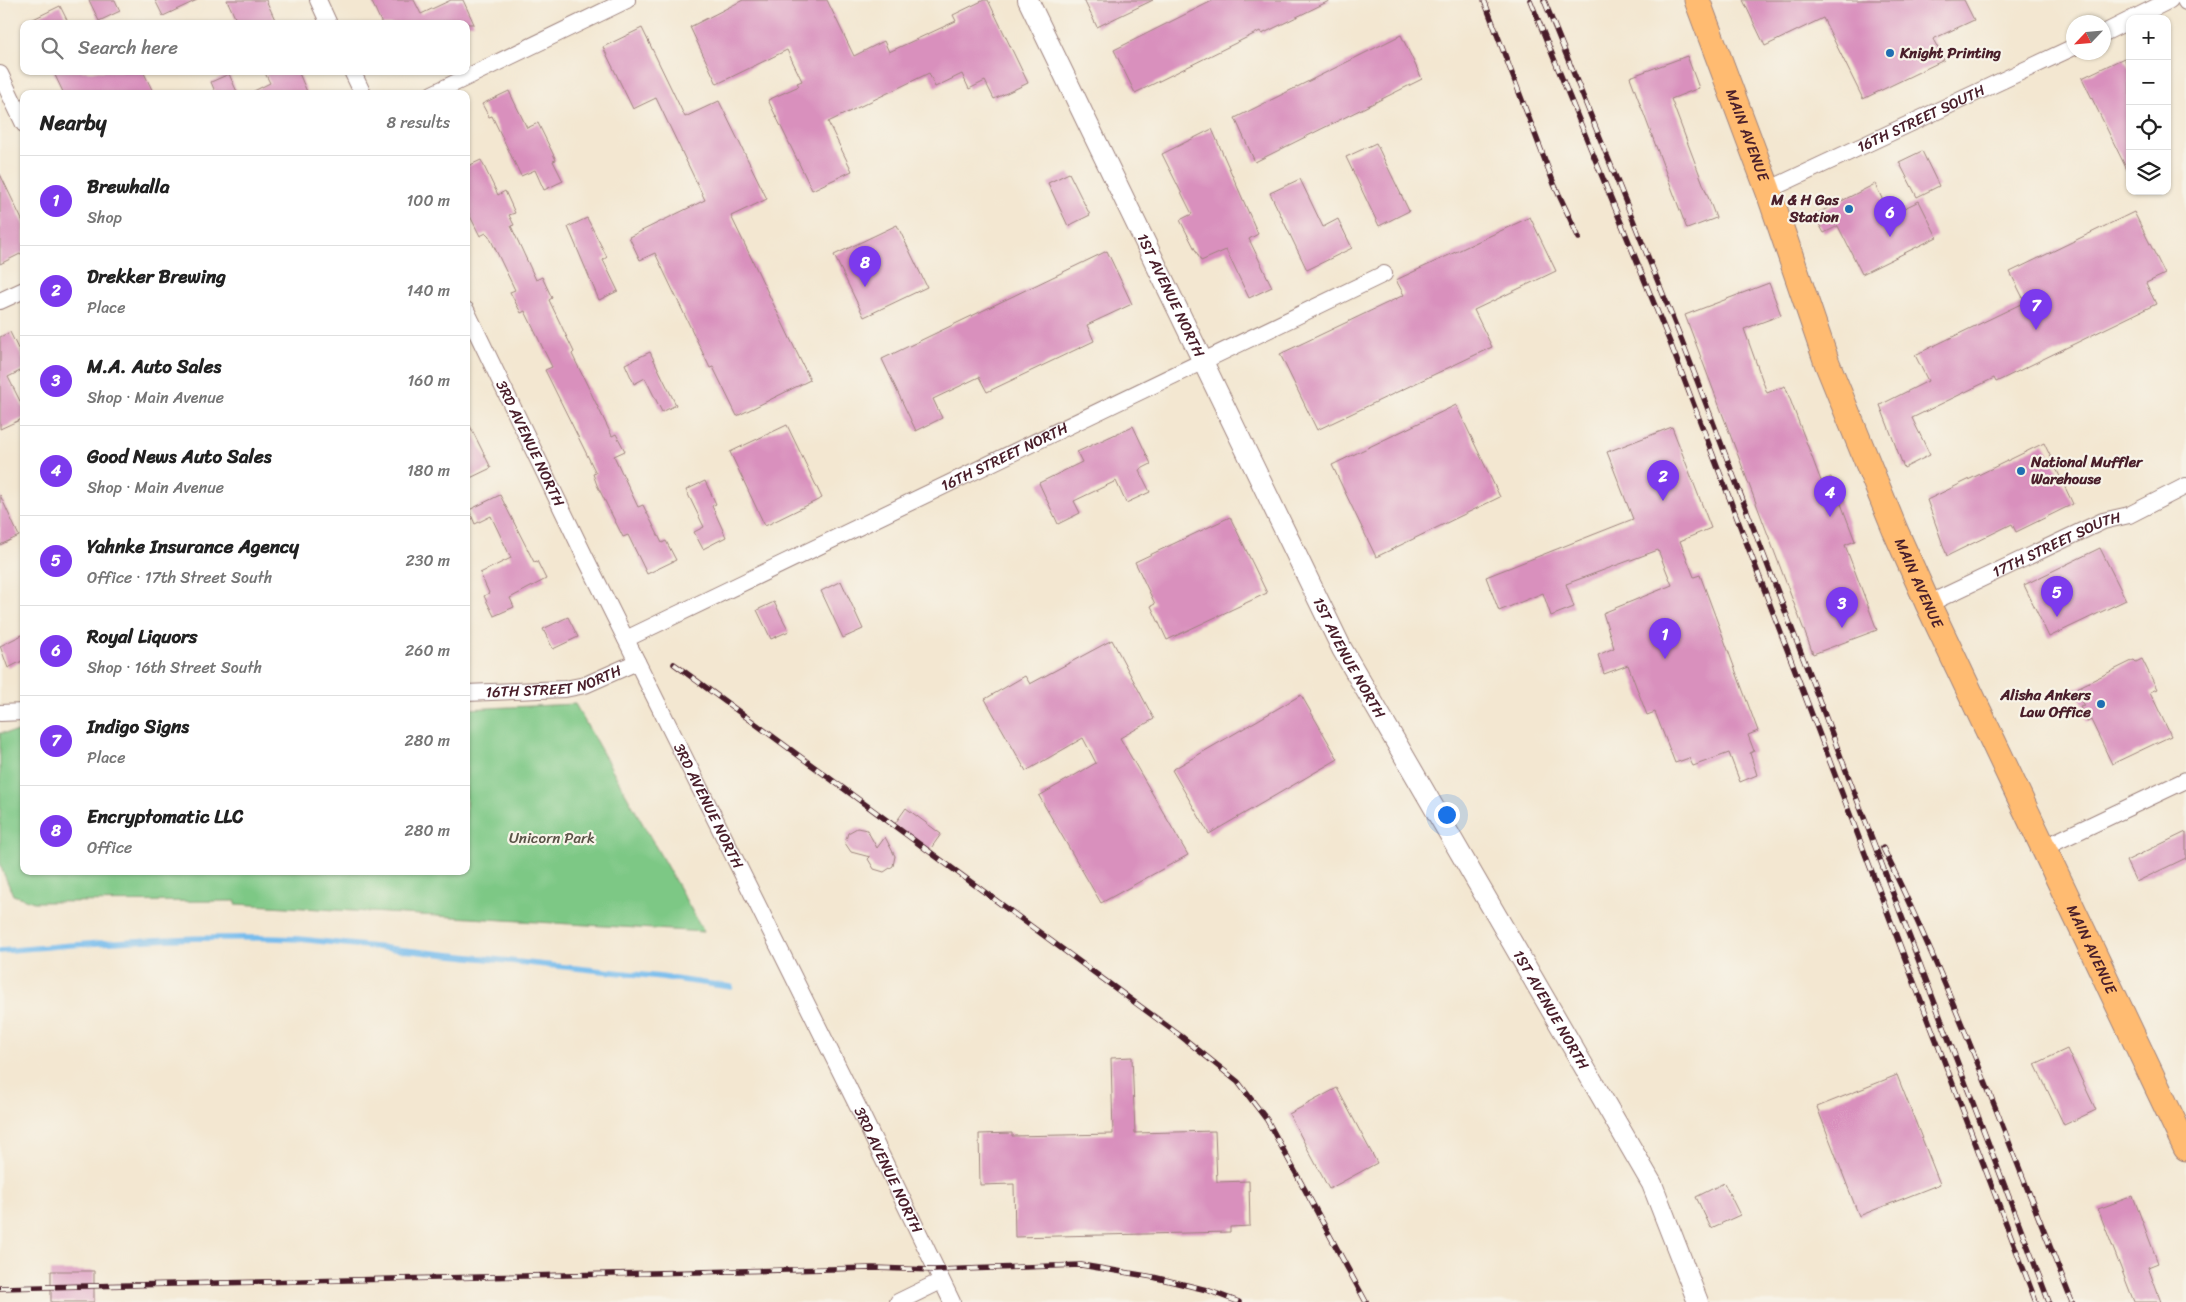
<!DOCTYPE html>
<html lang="en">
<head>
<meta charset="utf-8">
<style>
	body { margin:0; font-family:Sriracha,sans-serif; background:#f6f6f6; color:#222 }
	.controls { position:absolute; right:15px; top:15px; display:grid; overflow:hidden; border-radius:10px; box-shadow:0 1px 4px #0004 }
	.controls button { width:45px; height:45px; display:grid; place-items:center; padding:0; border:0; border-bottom:1px solid #e0e0e0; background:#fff; color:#222; font:25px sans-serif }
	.compass { position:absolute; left:2066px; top:15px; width:45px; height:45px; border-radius:50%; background:#fff; box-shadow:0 1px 4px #0004; rotate:244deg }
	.you { position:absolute; left:1446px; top:814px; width:18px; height:18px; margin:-12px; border:4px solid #fff; border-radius:50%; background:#1a73e8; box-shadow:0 0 0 8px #1a73e833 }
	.badge { display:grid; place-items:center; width:32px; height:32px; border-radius:50%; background:#7c3aed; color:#fff; font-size:16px; font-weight:700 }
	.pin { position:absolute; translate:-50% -41px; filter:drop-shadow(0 1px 2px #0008) }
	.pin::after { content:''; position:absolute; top:26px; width:18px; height:15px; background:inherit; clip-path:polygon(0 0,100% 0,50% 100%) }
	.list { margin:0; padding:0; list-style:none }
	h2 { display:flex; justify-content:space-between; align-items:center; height:65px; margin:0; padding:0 20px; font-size:21px }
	h2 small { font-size:16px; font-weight:400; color:#767676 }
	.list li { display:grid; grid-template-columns:32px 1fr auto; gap:15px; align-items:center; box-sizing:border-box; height:90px; padding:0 20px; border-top:1px solid #e0e0e0 }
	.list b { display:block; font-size:19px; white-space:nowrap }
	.list p { margin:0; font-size:16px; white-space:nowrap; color:#767676 }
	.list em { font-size:16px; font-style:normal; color:#767676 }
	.icon { flex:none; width:28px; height:28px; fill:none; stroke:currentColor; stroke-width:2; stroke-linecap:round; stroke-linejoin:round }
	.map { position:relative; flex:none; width:2186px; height:1302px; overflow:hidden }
	.search { position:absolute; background:#fff; box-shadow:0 1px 4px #0004; left:20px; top:20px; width:450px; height:55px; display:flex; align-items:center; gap:12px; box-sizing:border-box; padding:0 18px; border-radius:10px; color:#767676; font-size:19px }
	.panel { position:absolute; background:#fff; box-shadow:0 1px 4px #0004; left:20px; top:90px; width:450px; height:785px; border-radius:10px }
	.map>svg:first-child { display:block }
</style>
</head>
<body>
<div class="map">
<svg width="2186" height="1302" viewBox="0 0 2186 1302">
	<rect width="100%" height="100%" fill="#f7f3e8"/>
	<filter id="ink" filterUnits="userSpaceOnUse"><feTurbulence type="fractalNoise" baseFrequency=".02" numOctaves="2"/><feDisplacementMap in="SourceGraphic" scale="10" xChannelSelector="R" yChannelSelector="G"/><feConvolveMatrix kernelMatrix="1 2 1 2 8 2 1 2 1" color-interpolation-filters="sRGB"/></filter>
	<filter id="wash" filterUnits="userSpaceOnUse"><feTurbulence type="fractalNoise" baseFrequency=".0096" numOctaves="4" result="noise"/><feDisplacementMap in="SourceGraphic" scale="20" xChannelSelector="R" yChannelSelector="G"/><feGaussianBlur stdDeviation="1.12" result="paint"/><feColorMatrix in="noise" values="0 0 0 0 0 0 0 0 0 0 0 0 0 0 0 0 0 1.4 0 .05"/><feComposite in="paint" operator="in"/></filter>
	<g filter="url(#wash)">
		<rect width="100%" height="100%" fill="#f3e7d1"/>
		<path fill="#7dc885" stroke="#647458" d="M575 704 704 932 236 904V901L34 902 13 895 0 865V733L24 732V871H466V709Z"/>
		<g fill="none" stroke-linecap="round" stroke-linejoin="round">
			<path stroke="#76bced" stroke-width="5.5" d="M0 951C101 942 198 935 299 939L661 977 731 987"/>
		</g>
		<g id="blocks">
			<path fill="#d990bd" d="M89 0H115L120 11 99 21Z
				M155 0H197L163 16Z
				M227 0H266L277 24H238Z
				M371 0H414L421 14 451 0H463L474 24H382Z
				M743 0H827L854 56 884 41 889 52 956 21 953 15 984 0H988L1028 83 994 99 985 81 969 89 962 74 935 87 929 73 828 122 852 171 812 190 768 100 799 86 797 83 802 81 787 50 717 84 690 27Z
				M1084 0H1153L1097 27Z
				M1214 0H1331L1262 34 1260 31 1135 93 1114 50Z
				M1743 0H1964L1974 20 1933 39 1944 60 1863 99 1823 18 1765 46Z
				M60 6 69 24H23Z
				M642 28 685 117 719 101 767 199 731 216 810 380 737 416 713 367 710 368 655 253 640 260 629 237 705 200 656 98 633 109 603 47Z
				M1401 35 1422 79 1255 162 1235 118Z
				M1687 56 1699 88 1671 99 1716 218 1687 229 1630 77Z
				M2124 58 2130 70V176L2082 78Z
				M53 71H143L154 94H64Z
				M264 71H298L308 94H248L270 83Z
				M229 74 238 94H216L211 82Z
				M509 91 527 128 538 123 556 160 553 161 563 181 544 190 535 170 521 176 492 116 489 117 482 104Z
				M1212 129 1258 234 1249 239 1272 287 1249 298 1226 250 1201 261 1180 220 1192 214 1162 154Z
				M1376 143 1409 211 1379 226 1346 157Z
				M1922 151 1939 186 1917 197 1899 162Z
				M481 160 498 195 505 191 515 213 509 215 514 225 511 226 536 280 542 277 552 298 549 300 574 352 572 354 612 436 616 434 625 451 614 456 638 507 643 505 662 543 666 541 676 560 647 574 628 535 623 537 597 485 593 474 596 473 545 370 552 367 525 311 521 313 510 292 515 290 489 236 486 233 480 236 466 208V167Z
				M1069 173 1090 215 1068 226 1048 183Z
				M0 174 24 224V252L0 264Z
				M1300 179 1323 227 1338 219 1352 248 1307 270 1270 193Z
				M1875 184 1890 215 1919 201 1937 237 1862 274 1838 226 1824 233 1814 215Z
				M2134 212 2165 274 2146 283 2156 304 1996 382 1994 378 1912 418 1930 455 1904 468 1880 405 1928 381 1915 355 2025 302 2010 272Z
				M1530 217 1556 271 1474 310 1492 347 1317 430 1280 354 1404 295 1396 280Z
				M587 218 607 257 603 260 618 291 599 300 568 227Z
				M897 225 927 287 864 317 834 255Z
				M1107 251 1132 304 1087 325 1094 341 987 392 979 377 933 399 942 418 916 431 882 359Z
				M1769 283 1781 315 1744 329 1767 393 1785 386 1821 481 1831 477 1855 541 1845 545 1877 630 1813 654 1685 315Z
				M10 332 24 361V369L8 377 24 409V418L0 429V337Z
				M650 352 676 405 662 412 645 378 634 384 625 364Z
				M1456 405 1500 497 1376 557 1332 465Z
				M466 418 491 468 466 480Z
				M787 425 822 498 765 526 730 452Z
				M1133 426 1151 464 1139 470 1150 492 1126 503 1116 481 1074 501 1080 513 1058 524 1039 483 1082 462 1077 452Z
				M1672 427 1711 528 1680 541 1694 577 1700 575 1758 731 1748 735 1754 751 1750 753 1757 775 1740 782 1729 753 1693 766 1689 758 1675 763 1655 712 1647 715 1628 665 1604 674 1598 655 1614 648 1603 613 1672 585 1658 550 1566 584 1574 607 1551 616 1543 593 1499 611 1486 577 1633 519 1607 452Z
				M2044 443 2073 504 2016 532 2012 524 1947 556 1927 500Z
				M705 481 716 504 712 506 726 537 703 549 694 532 704 527 686 490Z
				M0 495 19 536 0 545Z
				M500 495 534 562 537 561 546 579 510 598 514 607 494 616 484 596 489 593 480 573 511 558 491 516 475 524 469 510Z
				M1230 517 1267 593 1167 640 1151 606 1155 604 1135 562Z
				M2100 548 2126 600 2049 637 2024 585Z
				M841 581 863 629 843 638 821 591Z
				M774 602 789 631 771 639 757 610Z
				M568 617 578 637 553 649 543 629Z
				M24 634V660L8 668 0 646Z
				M1112 640 1154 719 1120 738 1188 855 1101 903 1039 796 1096 763 1083 738 1026 771 985 699 1025 676 1030 684Z
				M2142 659 2157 689 2150 692 2171 736 2112 764 2091 720 2087 722 2080 707 2084 706 2075 689 2134 660 2136 662Z
				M1301 695 1338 759 1209 834 1172 770Z
				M906 808 941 834 929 851 894 825Z
				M857 828 867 830 877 848 885 837 895 856 893 866 884 872 874 869 868 859 870 857 851 852 845 843 848 833Z
				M2186 832V858L2136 882 2126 861Z
				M2067 1049 2096 1110 2064 1125 2035 1064Z
				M1132 1057 1135 1133 1215 1131 1217 1182 1249 1181 1250 1226 1230 1227V1232L1015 1237 1014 1184 980 1185 979 1134 1012 1133V1136L1113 1134 1111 1058Z
				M1897 1075 1940 1184 1859 1216 1817 1107Z
				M1337 1088 1377 1163 1329 1189 1289 1114Z
				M1724 1183 1740 1215 1711 1228 1696 1197Z
				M2133 1196 2158 1263 2148 1267 2161 1302H2134L2098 1209Z
				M51 1271H94V1302H51Z"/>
		</g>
	</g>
	<g filter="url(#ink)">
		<use href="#blocks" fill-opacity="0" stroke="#9e837e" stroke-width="1"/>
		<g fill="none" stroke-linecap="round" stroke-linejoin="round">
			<defs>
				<g id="minor">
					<path d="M318 0 329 24"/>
					<path d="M2185 0 2186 2"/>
					<path d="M2132 19 2170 0"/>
					<path d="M2104 33 2130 20"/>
					<path d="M352 71 363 94"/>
					<path d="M0 74 24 124"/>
					<path d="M432 94 627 0"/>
					<path id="s1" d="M1768 190 2074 47"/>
					<path d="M0 301 24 290"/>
					<path id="s2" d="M466 310 586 559 858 1107 952 1302"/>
					<path id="s3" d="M1928 604 2103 521 2129 515 2186 486"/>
					<path id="s4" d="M626 639 1384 274"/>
					<path id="s5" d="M466 693 565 689 585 685 637 662"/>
					<path d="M0 713 24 712"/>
					<path d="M2043 848 2186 780"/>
					<path d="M898 1302 941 1281"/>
				</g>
				<g id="tertiary">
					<path id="s6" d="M1028 0 1342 649 1652 1184 1698 1302"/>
				</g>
				<g id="primary">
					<path id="s7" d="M1697 0 1768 190 1827 363 1895 530 1928 604 2186 1148"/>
				</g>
			</defs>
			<use href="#minor" stroke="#9e837e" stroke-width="18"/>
			<use href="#tertiary" stroke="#9e837e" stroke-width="22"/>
			<use href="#primary" stroke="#9e837e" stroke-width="27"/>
			<use href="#minor" stroke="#fff" stroke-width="16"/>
			<use href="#tertiary" stroke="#fff" stroke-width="20"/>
			<use href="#primary" stroke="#ffbb71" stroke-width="25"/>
			<defs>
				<path id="rail" d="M1484 0 1554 184 1579 238
					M1530 0 1671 345 2036 1302
					M1544 0 1682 341 2049 1302
					M674 664 1182 1037 1238 1082 1267 1120 1366 1302
					M1883 848C1955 995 2011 1150 2072 1302
					M0 1288 873 1268 935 1270 1081 1265 1153 1277 1207 1290 1239 1302"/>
			</defs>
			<use href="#rail" stroke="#4a1f2b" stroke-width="5.5"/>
			<use href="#rail" stroke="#f7f3e8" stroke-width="4" stroke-dasharray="11" stroke-linecap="butt"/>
		</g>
	</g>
	<g fill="#1f6fb2" stroke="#f7f3e8" stroke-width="2">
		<circle cx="1890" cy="53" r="5"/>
		<circle cx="1849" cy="209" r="5"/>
		<circle cx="2021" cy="471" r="5"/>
		<circle cx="2101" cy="704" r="5"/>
	</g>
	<g text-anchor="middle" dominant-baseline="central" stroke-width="4.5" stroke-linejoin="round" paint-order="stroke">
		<g font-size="15" font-weight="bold" fill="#4a1f2b" stroke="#f7f3e8" text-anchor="start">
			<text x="1900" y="53">Knight Printing</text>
			<text x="1839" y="200" text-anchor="end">M &amp; H Gas<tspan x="1839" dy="17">Station</tspan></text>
			<text x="2031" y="462">National Muffler<tspan x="2031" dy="17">Warehouse</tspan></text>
			<text x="2091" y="695" text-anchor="end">Alisha Ankers<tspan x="2091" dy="17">Law Office</tspan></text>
		</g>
		<g font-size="15" fill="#4a1f2b" stroke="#f7f3e8">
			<text stroke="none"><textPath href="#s1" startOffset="169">16TH STREET SOUTH</textPath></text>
			<text stroke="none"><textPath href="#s7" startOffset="144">MAIN AVENUE</textPath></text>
			<text stroke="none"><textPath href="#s6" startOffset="328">1ST AVENUE NORTH</textPath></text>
			<text stroke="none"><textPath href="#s2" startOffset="148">3RD AVENUE NORTH</textPath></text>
			<text stroke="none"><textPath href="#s4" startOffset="420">16TH STREET NORTH</textPath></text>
			<text stroke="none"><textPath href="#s3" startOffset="142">17TH STREET SOUTH</textPath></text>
			<text stroke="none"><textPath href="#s7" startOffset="624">MAIN AVENUE</textPath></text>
			<text stroke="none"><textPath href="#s6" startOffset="732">1ST AVENUE NORTH</textPath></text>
			<text stroke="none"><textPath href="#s5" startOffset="89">16TH STREET NORTH</textPath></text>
			<text stroke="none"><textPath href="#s2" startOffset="552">3RD AVENUE NORTH</textPath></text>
			<text stroke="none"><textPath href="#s7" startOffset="1029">MAIN AVENUE</textPath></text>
			<text stroke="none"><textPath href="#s6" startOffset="1138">1ST AVENUE NORTH</textPath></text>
			<text stroke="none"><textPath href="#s2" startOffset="958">3RD AVENUE NORTH</textPath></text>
		</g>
		<g font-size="15" fill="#595246" stroke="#f7f3e8">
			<text x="552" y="838">Unicorn Park</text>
		</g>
	</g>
</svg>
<div class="controls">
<button>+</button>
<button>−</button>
<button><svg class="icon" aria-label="locate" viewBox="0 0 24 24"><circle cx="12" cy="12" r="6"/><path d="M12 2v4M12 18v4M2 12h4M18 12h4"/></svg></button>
<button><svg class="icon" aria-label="layers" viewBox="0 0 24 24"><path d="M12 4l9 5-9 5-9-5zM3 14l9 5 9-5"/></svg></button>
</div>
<svg class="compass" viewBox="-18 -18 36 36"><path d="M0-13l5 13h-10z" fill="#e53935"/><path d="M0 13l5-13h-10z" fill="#767676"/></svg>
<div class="you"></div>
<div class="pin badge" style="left:1665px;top:659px">1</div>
<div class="pin badge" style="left:1663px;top:501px">2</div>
<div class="pin badge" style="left:1842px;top:628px">3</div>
<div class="pin badge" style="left:1830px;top:517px">4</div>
<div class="pin badge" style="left:2057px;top:617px">5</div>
<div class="pin badge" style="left:1890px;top:237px">6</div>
<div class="pin badge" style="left:2036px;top:330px">7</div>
<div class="pin badge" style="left:865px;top:287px">8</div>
<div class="search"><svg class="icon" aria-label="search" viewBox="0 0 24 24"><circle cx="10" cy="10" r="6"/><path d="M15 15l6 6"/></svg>Search here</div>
<section class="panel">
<h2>Nearby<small>8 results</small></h2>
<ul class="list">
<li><span class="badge">1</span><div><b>Brewhalla</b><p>Shop</p></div><em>100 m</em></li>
<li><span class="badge">2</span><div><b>Drekker Brewing</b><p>Place</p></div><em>140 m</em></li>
<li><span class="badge">3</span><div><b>M.A. Auto Sales</b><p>Shop · Main Avenue</p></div><em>160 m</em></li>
<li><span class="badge">4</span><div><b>Good News Auto Sales</b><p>Shop · Main Avenue</p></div><em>180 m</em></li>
<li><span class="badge">5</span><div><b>Yahnke Insurance Agency</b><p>Office · 17th Street South</p></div><em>230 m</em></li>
<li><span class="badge">6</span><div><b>Royal Liquors</b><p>Shop · 16th Street South</p></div><em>260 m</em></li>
<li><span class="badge">7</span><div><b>Indigo Signs</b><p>Place</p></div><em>280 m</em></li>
<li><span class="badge">8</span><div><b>Encryptomatic LLC</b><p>Office</p></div><em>280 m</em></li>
</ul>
</section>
</div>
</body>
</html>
